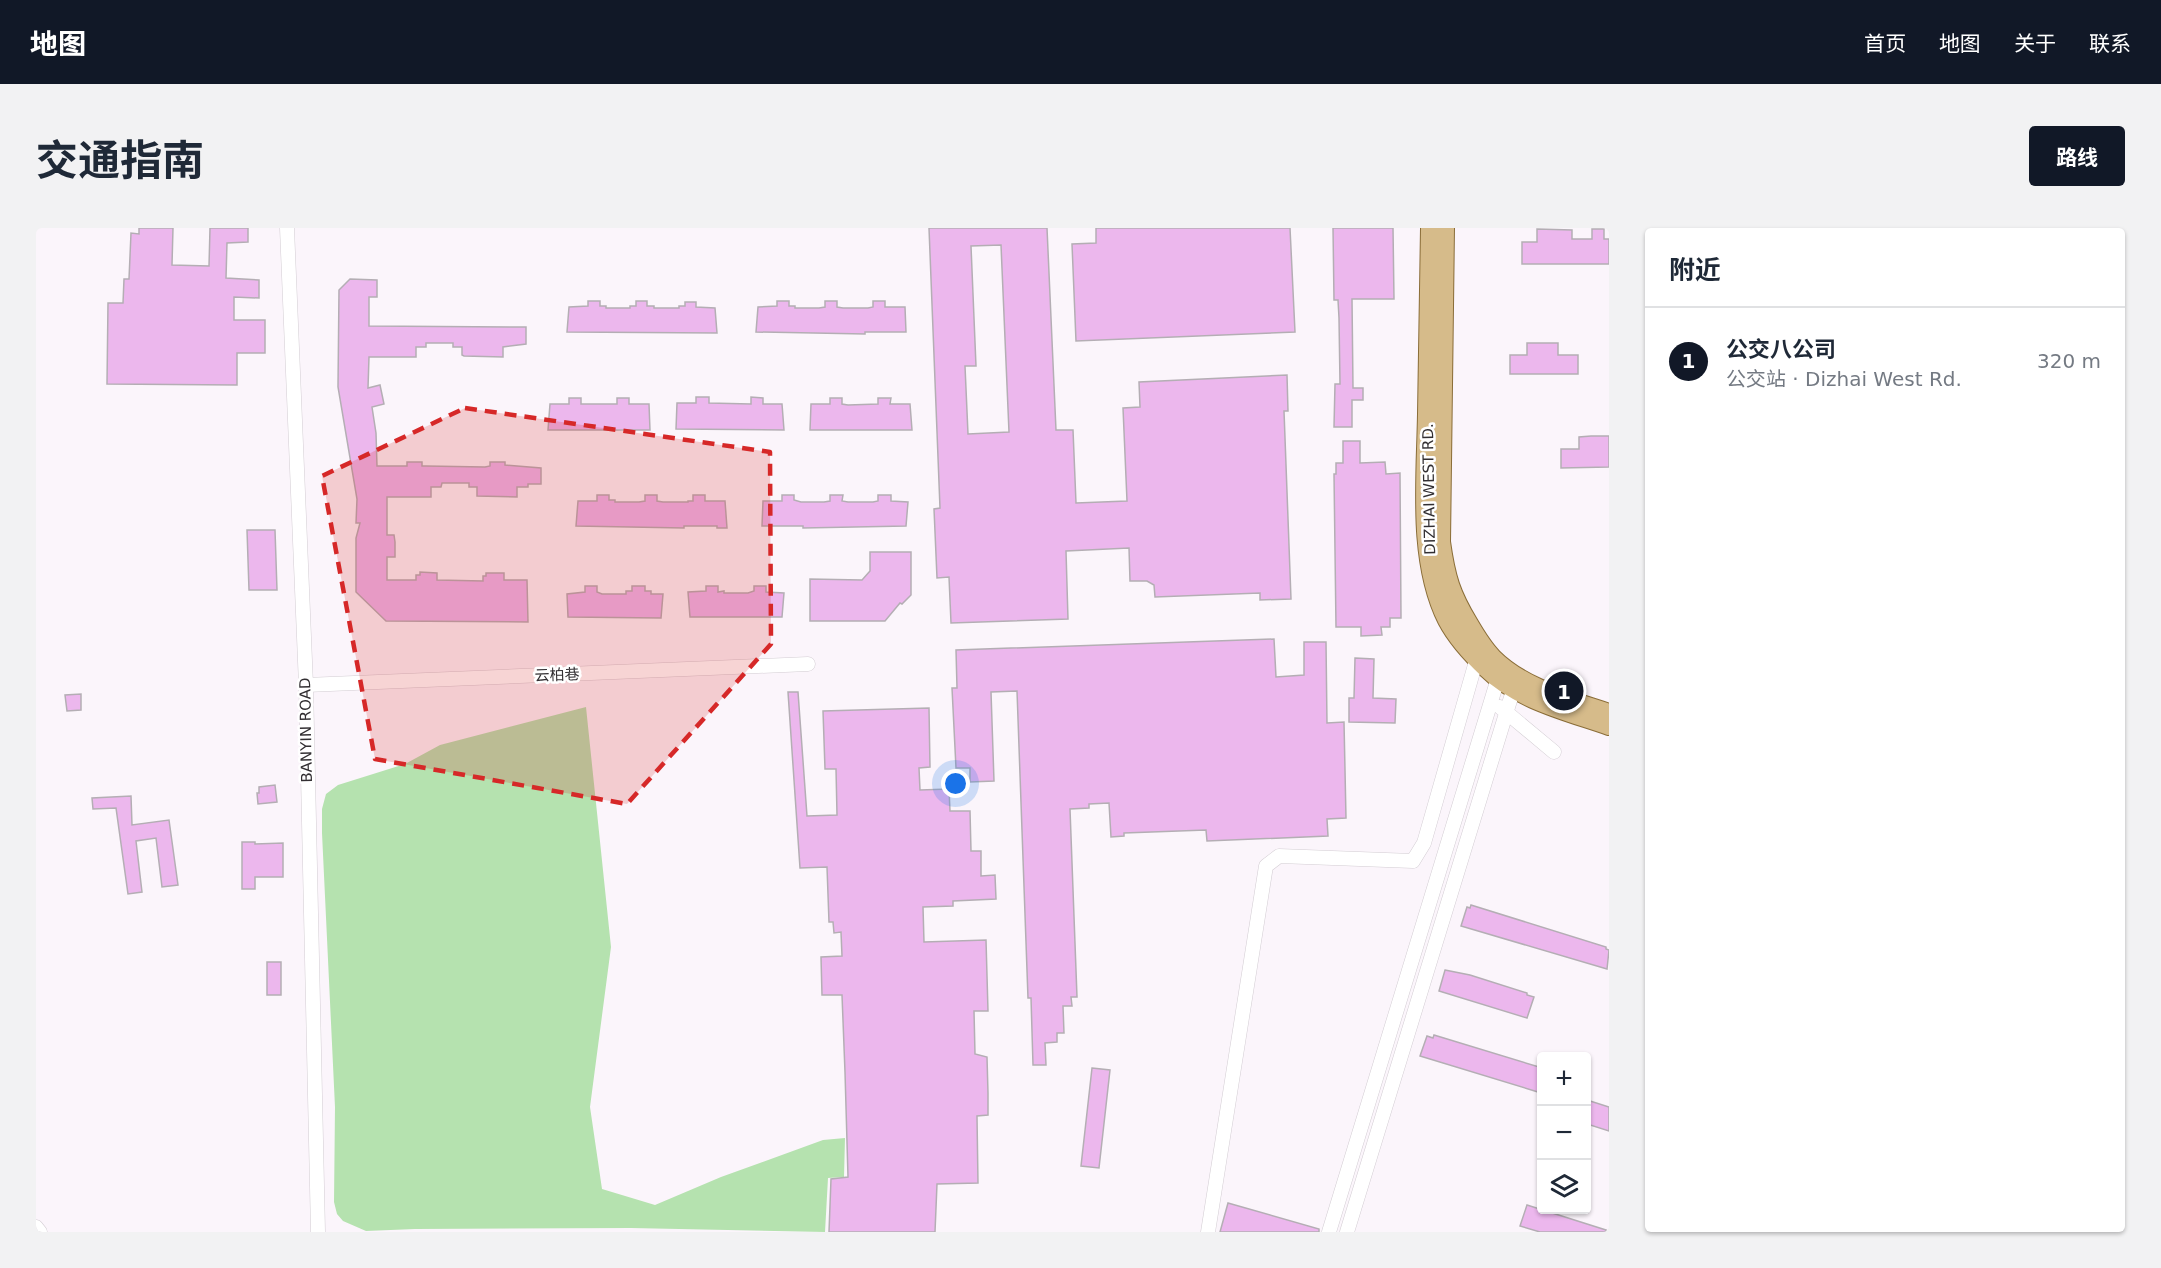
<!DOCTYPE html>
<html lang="zh">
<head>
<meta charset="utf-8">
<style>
	body { margin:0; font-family:"DejaVu Sans","Noto Sans SC",sans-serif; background:#f2f2f3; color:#1f2937 }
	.controls { position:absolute; right:18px; bottom:18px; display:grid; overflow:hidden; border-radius:6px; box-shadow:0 2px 4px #0004 }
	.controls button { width:54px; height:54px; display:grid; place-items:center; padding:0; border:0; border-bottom:2px solid #e0e1e3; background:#fff; color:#1f2937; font:30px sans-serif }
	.you { position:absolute; left:920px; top:556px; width:21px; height:21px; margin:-15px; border:4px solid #fff; border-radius:50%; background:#1a73e8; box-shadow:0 0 0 9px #1a73e833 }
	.badge { display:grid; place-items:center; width:39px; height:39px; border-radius:50%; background:#111827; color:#fff; font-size:20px; font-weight:700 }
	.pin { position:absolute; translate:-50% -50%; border:3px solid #fff; box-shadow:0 2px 6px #0006 }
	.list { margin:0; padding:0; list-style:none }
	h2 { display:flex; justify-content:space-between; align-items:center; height:78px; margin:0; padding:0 24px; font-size:26px }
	h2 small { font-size:20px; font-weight:400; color:#747a83 }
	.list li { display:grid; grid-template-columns:39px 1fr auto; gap:18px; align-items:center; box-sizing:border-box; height:108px; padding:0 24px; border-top:2px solid #e0e1e3 }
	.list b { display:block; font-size:22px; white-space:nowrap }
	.list p { margin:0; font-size:20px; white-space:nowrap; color:#747a83 }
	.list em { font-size:20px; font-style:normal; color:#747a83 }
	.icon { flex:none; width:33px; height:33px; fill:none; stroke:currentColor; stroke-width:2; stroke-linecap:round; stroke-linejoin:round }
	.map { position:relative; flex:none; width:1573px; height:1004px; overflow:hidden; border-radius:6px }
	header { display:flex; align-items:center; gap:36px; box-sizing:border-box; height:84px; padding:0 30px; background:#111827; color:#fff }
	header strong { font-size:28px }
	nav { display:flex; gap:33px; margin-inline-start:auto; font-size:21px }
	.intro { display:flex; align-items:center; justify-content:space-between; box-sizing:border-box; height:144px; padding:0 36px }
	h1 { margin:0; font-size:42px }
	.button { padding:15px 27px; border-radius:6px; background:#111827; color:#fff; font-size:21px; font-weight:700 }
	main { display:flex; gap:36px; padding:0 36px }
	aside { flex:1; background:#fff; border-radius:6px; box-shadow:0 2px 4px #0004 }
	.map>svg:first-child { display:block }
</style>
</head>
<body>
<header>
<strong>地图</strong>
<nav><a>首页</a><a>地图</a><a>关于</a><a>联系</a></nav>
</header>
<div class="intro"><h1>交通指南</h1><a class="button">路线</a></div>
<main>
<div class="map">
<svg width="1573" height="1004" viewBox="0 0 1573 1004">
	<rect width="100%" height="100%" fill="#fbf5fb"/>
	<path fill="#b5e2af" d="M550 479 575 719 554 879 566 961 619 977 685 949 787 912 809 910 808 949 792 950 789 1004 595 1000 379 1001 330 1003 307 993 301 986 298 974 299 879 286 605V581L290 566 302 557 369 536 404 517Z"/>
	<path fill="#ecb7ed" stroke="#b4aeb4" stroke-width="1.5" fill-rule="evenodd" d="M103 0H137L136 37 173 38 174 0H212V14L191 15 190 50 223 52V70L198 69V92H229V125H201V157L71 156 72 75H87L88 51H93L95 5 103 6Z
		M893 0H1011L1020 202H1037L1040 275 1091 273 1087 180 1104 179 1103 154 1251 147 1252 183H1248L1255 371 1224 372V365L1119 369 1118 357 1111 353H1094L1093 320 1030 323 1032 391 915 395 913 349 901 350 898 281 904 280ZM965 17 973 204 932 206 929 138H940L935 18Z
		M1060 0H1254L1259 104 1040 113 1036 16 1060 15Z
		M1297 0H1357L1358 71H1316L1317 160H1327V172H1316V199H1298L1299 156H1304L1303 90 1302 72H1298Z
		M1501 1 1536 2V11H1556V1H1568V11H1573V36H1486V14H1501Z
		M314 51 341 52V69H333V98L490 99V116L467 119V129L428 128 426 127V119H417V115H390V119H380V129H333L332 160 344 157 348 176 336 179 340 205 341 238H371V234H386V238H390L449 239 454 238V234H469V237L505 240V256H492V259H481V269L441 268V259H433V255H406L405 259H395V269H351V307H358L359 314V329H351V352H380V347H384V344L401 345V352L447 353V348H450V345H468V352H491L492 394 350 393 320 364V310L324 295H320L321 271 302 159 303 62Z
		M552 73H564V78H570V80H594V78H600V73H611V78H618V80H643V78H649V74H660V79L679 80 681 105 531 104 533 79 552 78Z
		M741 73H753V78H759V80H783L789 79V73H801V79L807 80H832L837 79V73H849V79H869L870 104H829V106L720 104 722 79 741 78Z
		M1491 115H1522V127H1542V146H1474V127H1491Z
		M660 169H673V175L715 176V169L727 170V176H746L748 202 640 201 641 175H660Z
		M533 170H545V176H581V170H593V176H613L614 202H512L514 176H533Z
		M794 170H806V176L812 177 842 176V170H855L854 176H874L876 202H774L775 176H794Z
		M1555 208H1573V239L1525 240V221H1543V209Z
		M1307 213H1324V235L1349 234 1350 246 1364 245 1365 390H1354V399H1345L1346 407 1325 408V399H1300L1298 246H1300V235H1307Z
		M561 267H573V272H579V274H603L609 273V267H621V273L627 274H652V273H657V267H669V273H689L691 300H681V298H648V300L540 298 542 273H561Z
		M746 267H758V272L765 274H788L794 273V267H807L806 273 812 274H837L842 273V267H855V273L872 274 870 298 767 300V298H726L727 273H746Z
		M211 302H239L241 362H213Z
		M834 324H875V367L866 376 864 375 849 393H774V351L826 352 834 343Z
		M549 358H561V364L566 366H590V363H596V358H609V363H615V366H627L625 390 532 389 531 366 549 364Z
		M670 358H682V364L688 363V365H712L718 363V358H730V364L748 365 746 389H654L652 364 670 363Z
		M1238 411 1240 449 1268 447V414H1290L1291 495 1308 494 1310 590 1291 591 1292 608 1171 613 1170 602 1088 605V608L1075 609 1073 575 1053 576V580L1034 581 1041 769H1035L1036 778H1027L1028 805H1021V814L1009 815 1010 837H997L995 770H992L981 463 955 464 958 553 934 554V540H920L916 460H921L920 422Z
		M1319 430 1338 431 1337 470 1360 471 1359 495 1313 494V470H1318Z
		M752 464H762L771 588 801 587 800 541H789L787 483 893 480 894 539 883 540 884 562 913 561 914 583H934L935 623H945V648L959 647 960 671 917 673V678L887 679 888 714 950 712 952 783H938L939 826 951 829 952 865V887L941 888 942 955 901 956 899 1004H793L795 951 812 949 809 844 806 767H786L785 729 806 728 805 704 798 705 797 694H793L791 639 764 640Z
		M45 466V482L31 483 29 467Z
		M239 557 241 574 222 576 221 565H223V559Z
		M95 568 96 597 133 592 142 657 126 659 120 610 100 613 106 664 92 666 80 580 57 581 56 570Z
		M206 614H219V616L247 615V649H219V661H206Z
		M1435 677 1570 719V721L1573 722 1571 741 1425 698 1431 679 1434 680Z
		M231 734H245V767H231Z
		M1409 742 1434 747 1491 765V767L1498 769 1491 790 1403 763Z
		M1398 807 1503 839 1502 841 1506 842V854L1502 864 1384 828 1391 808 1397 810Z
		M1056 840 1074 842 1063 940 1045 938Z
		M1551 872 1573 879V903L1551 896Z
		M1192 975 1283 1001V1004H1184Z
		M1491 977 1570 1002 1569 1004H1504L1484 998Z"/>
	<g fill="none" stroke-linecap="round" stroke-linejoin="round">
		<defs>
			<path id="minor" d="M251 0 270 457 282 1004
				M270 457 772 436
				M1464 479 1518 524
				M0 999 4 1004
				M1172 1004 1230 638 1243 628 1377 633 1388 615 1443 423
				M1293 1004 1464 444
				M1311 1004 1480 453"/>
			<path id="major" d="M1394 0C1393 62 1392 124 1391 186 1390 250 1381 333 1411 392 1420 409 1436 427 1451 441 1482 472 1533 484 1573 498
				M1409 0 1405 314C1410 350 1415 366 1433 396 1440 408 1447 420 1457 430 1487 460 1534 472 1573 485"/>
		</defs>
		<use href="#minor" stroke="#d3cdd3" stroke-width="15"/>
		<use href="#major" stroke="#8a6d38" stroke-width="20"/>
		<use href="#minor" stroke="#fff" stroke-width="14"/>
		<use href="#major" stroke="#d6bb8a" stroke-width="18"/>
	</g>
	<path fill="#d62828" fill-opacity="0.2" stroke="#d62828" stroke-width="4.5" stroke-dasharray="12 8" stroke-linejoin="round" d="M429 180 734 224 735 416 591 576 339 531 286 248Z"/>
	<g text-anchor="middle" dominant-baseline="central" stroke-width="5" stroke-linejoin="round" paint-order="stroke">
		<g font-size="15" fill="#322f32" stroke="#fff">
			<text transform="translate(1393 261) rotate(-91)">DIZHAI WEST RD.</text>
			<text transform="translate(521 447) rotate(-2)">云柏巷</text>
			<text transform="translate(270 502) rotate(-91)">BANYIN ROAD</text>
		</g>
	</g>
</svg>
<div class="controls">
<button>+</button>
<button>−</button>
<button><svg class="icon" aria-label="layers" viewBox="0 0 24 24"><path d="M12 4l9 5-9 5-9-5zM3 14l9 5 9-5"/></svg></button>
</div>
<div class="you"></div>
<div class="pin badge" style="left:1528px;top:463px">1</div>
</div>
<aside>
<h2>附近<small></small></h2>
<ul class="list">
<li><span class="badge">1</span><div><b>公交八公司</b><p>公交站 · Dizhai West Rd.</p></div><em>320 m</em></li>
</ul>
</aside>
</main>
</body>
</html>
